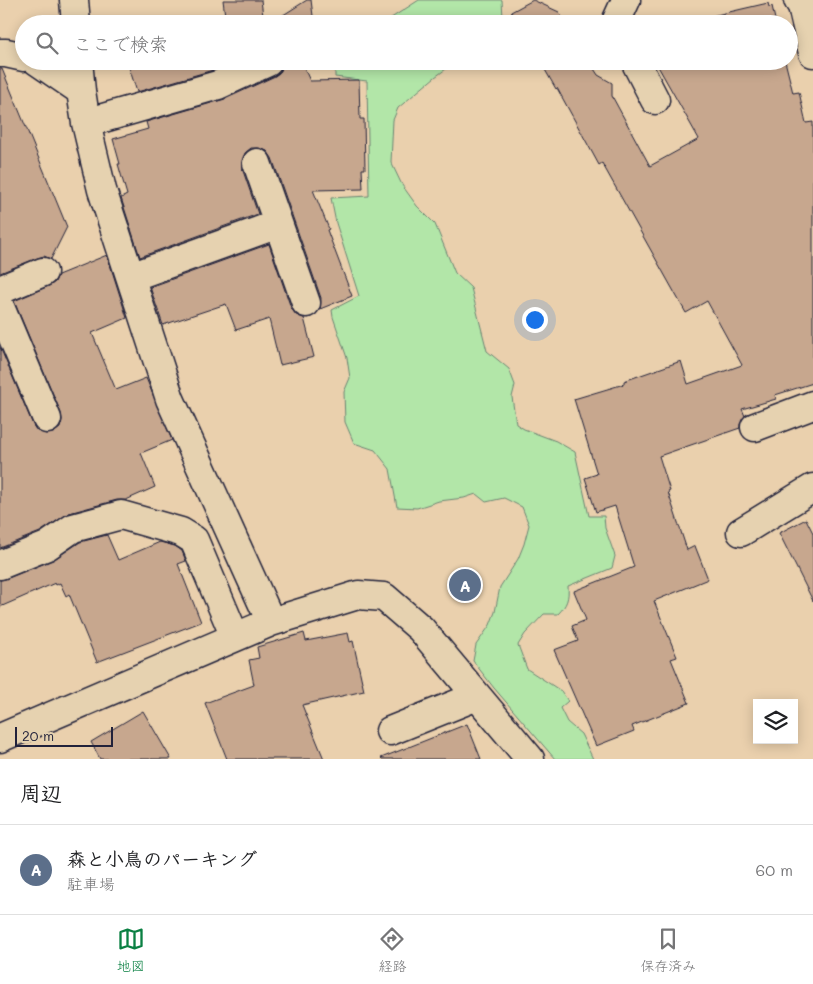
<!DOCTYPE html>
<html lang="ja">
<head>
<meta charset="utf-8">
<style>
	body { margin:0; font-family:Mali,"Klee One",sans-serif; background:#f6f6f6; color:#202124 }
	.controls { position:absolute; right:15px; bottom:15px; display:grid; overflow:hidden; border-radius:0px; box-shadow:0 2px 12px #0003 }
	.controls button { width:45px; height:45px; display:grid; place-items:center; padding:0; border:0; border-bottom:1px solid #e0e0e0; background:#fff; color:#202124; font:25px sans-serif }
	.scale { position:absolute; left:15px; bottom:12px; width:98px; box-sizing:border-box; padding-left:5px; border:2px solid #22223b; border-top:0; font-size:14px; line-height:18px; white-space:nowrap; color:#22223b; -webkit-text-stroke:4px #e6d2b0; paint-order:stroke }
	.you { position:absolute; left:534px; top:319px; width:18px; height:18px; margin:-12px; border:4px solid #fff; border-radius:50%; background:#1a73e8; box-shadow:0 0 0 8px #1a73e833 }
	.badge { display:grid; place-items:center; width:32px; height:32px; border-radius:50%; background:#0b8043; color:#fff; font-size:16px; font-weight:700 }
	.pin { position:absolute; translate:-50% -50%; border:2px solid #fff; box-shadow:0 1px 5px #0006 }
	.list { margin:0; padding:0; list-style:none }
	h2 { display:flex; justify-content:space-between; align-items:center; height:65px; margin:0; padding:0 20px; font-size:21px }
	h2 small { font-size:16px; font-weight:400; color:#757577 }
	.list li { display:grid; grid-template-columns:32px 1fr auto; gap:15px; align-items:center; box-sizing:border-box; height:90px; padding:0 20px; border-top:1px solid #e0e0e0 }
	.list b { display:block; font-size:19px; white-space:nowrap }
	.list p { margin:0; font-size:16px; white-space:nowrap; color:#757577 }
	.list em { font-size:16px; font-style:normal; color:#757577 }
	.icon { flex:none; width:28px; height:28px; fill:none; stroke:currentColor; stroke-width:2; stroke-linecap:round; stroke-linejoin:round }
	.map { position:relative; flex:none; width:813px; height:759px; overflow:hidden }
	.search { position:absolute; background:#fff; box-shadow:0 2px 12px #0003; left:15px; right:15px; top:15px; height:55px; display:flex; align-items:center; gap:12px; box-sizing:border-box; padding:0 18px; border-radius:28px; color:#757577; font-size:19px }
	.sheet { height:155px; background:#fff }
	nav { display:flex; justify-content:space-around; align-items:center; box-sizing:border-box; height:70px; border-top:1px solid #e0e0e0; background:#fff; font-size:14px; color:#757577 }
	nav a { display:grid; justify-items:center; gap:2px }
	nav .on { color:#0b8043 }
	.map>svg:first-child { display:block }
</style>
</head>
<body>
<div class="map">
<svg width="813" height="759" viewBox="0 0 813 759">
	<rect width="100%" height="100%" fill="#ead0ad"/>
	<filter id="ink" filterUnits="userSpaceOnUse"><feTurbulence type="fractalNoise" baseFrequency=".02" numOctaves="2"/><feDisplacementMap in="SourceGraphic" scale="10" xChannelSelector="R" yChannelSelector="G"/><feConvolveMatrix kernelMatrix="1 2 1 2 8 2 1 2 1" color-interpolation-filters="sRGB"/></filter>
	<g filter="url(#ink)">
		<path fill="#b2e6a8" stroke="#6a8472" d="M419 0H502L503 18 506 24H382Z
			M335 61H457L435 77 398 108 393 120 391 162 402 185 417 206 435 224 455 273 471 288 487 351 509 369 515 385 512 397 516 424 524 429 556 441 575 452 589 516H604L605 528 615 556 612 568 568 586C569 598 567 605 558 614H544L525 634 518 645 527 669 561 691 568 701 560 708 567 722 581 734 593 759H555L494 688 473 661 476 645 490 625 495 612 500 587 518 559 524 544 529 525 522 507 504 498 486 502 476 494 464 498 439 501 417 508 397 507 390 469 375 450 354 443 345 422 344 392 350 378 347 358 333 317 332 310 359 296 336 223 331 198 369 196 367 81 335 77Z"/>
		<path fill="#c7a78e" stroke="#22223b" d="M223 0H261L264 24H226Z
			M307 0H311L314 24H269Z
			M533 0 559 12 566 24H518L511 12Z
			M768 3 769 7 772 6 776 24H713L712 16Z
			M127 61H232L213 70 137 92Z
			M283 61H301L310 81 359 80 360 119H364L365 169H362L363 189 313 190 329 229 327 230 352 296 320 309 321 298 272 158 267 151 259 148H251L245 153 242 161V168L258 214 140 257 121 198 127 195 118 164H120L113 139 148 129 146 122 225 99 275 76 281 71Z
			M540 61H589L598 75 612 83V96L650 166 699 139 655 61H785L793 93 799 92 806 123 813 122V383L775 395 776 399 742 409 745 416 740 424V428L659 456 670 491 668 492 687 550 695 546 708 579 654 601 677 657 671 659 689 703 632 726 634 731 596 746 554 650 578 641 572 626 586 620 574 591 634 567 615 506 596 512 585 478 597 474 574 399 624 384V381L681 361 688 384 742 365 707 301 686 313 602 163 599 165 557 88 556 89Z
			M0 69H2L67 227 51 259 44 256 37 258 0 273Z
			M269 244 291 308 296 315 304 318 314 357 280 365 269 319 236 330 226 304 163 325 150 287Z
			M107 255 127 318 92 333 116 390 146 378 172 440 141 453 155 487 126 500H117L69 513 40 532 0 548V347L33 425 37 431 46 434 53 433 60 428 62 420 61 413 14 301 49 286 55 282 58 275Z
			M806 519 813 533V601L779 533Z
			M107 535 118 560 160 542 175 546 182 551 186 561 178 564 201 622 97 662 69 594 66 596 60 583 56 585 55 583 0 607V580L6 579 53 560 80 542Z
			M304 633 306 641 348 633 350 642 353 641 364 691 302 705 324 759H227L205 703 254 685 249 660 259 658 257 647Z
			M143 711 171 759H100L91 742Z
			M467 724 481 759H382L381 758Z"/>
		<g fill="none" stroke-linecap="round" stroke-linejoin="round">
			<defs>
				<path id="minor" d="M74 0 76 24
					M798 0 802 6 813 53
					M615 24 626 0
					M0 53H6L24 57
					M37 61 81 91
					M78 61 81 91 86 123 102 190 170 399 271 622
					M635 61 655 100
					M86 123 218 85 268 62
					M257 163 306 303
					M131 277 278 224
					M0 290 43 272
					M0 307 47 419
					M755 427 813 405
					M741 532 813 488
					M0 565 47 546 73 528 121 515 181 532 194 540 235 637
					M390 731 477 696
					M0 738 271 622 358 595 384 597 421 629 530 759"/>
			</defs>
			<use href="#minor" stroke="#22223b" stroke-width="31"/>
			<use href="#minor" stroke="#e6d2b0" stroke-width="28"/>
		</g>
	</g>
</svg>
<div class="controls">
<button><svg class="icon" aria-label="layers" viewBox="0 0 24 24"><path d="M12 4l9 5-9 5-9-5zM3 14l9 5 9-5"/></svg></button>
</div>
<div class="scale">20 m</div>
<div class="you"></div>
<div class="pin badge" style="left:465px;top:585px;background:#5c6f8a">A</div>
<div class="search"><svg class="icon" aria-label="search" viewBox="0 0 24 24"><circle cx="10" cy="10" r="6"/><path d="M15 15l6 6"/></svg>ここで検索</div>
</div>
<section class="sheet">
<h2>周辺<small></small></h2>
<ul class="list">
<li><span class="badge" style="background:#5c6f8a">A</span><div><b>森と小鳥のパーキング</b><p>駐車場</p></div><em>60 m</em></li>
</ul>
</section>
<nav>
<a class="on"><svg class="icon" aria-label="map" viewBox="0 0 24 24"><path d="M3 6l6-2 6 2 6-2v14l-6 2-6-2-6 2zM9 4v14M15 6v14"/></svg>地図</a>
<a><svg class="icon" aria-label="directions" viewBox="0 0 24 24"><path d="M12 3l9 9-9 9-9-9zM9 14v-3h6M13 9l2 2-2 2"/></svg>経路</a>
<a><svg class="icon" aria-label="saved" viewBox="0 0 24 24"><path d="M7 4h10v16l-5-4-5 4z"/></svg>保存済み</a>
</nav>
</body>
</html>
